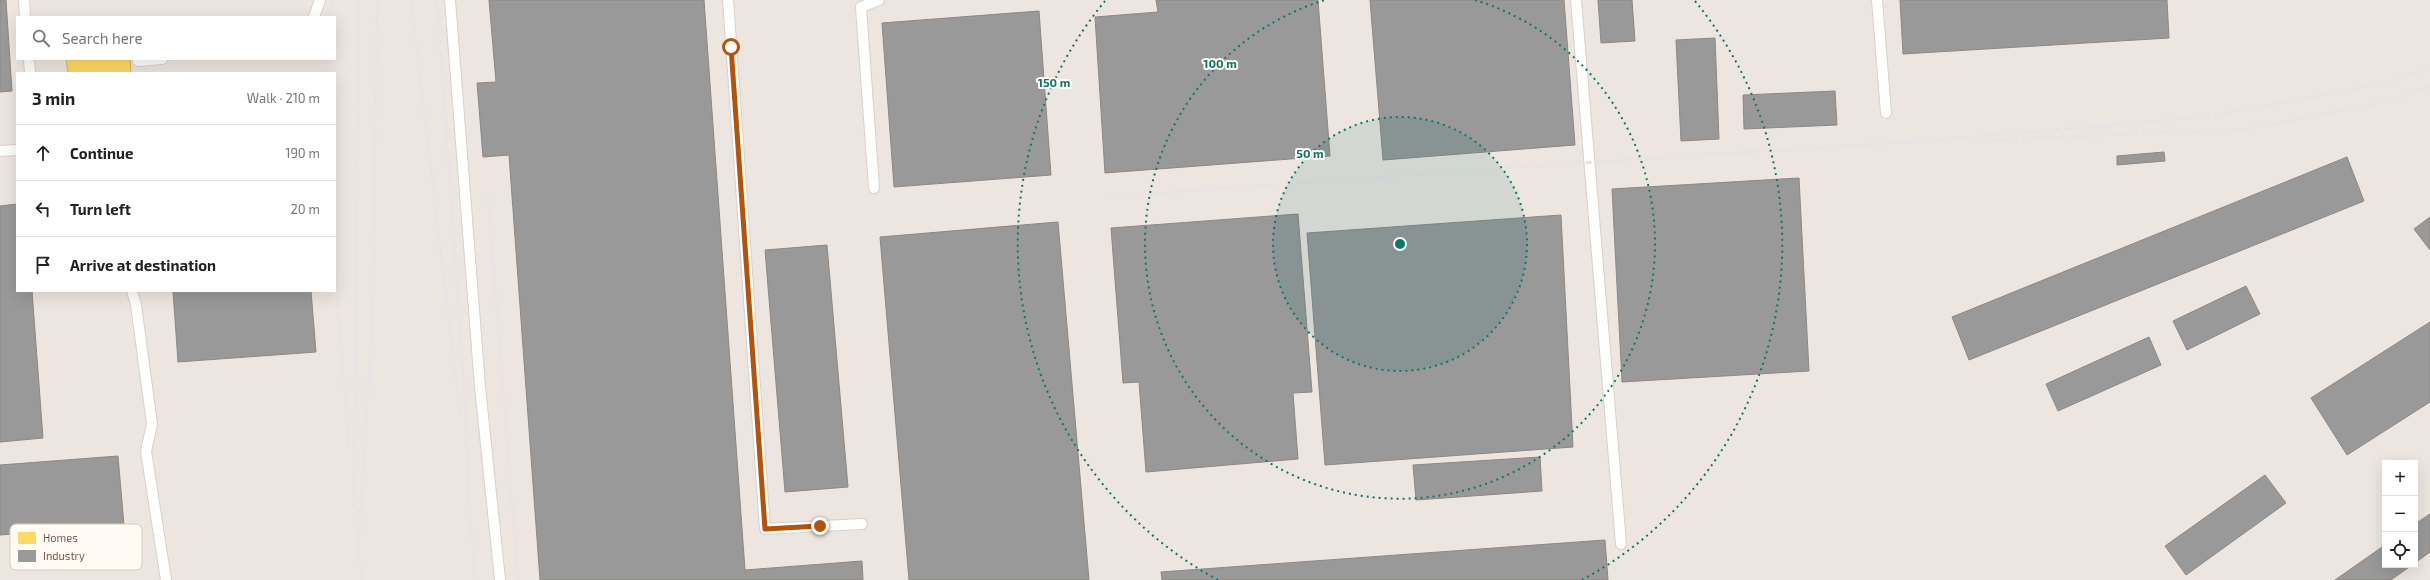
<!DOCTYPE html>
<html lang="en">
<head>
<meta charset="utf-8">
<style>
	body { margin:0; font-family:"Exo 2",sans-serif; background:#f2f2f2; color:#222 }
	.controls { position:absolute; right:12px; bottom:12px; display:grid; overflow:hidden; border-radius:0px; box-shadow:0 4px 16px #0002 }
	.controls button { width:36px; height:36px; display:grid; place-items:center; padding:0; border:0; border-bottom:1px solid #e0e0e0; background:#fff; color:#222; font:20px sans-serif }
	.stop { position:absolute; width:12px; height:12px; margin:-9px; border:3px solid #b45309; border-radius:50%; background:#fff }
	.stop.end { background:#b45309; border-color:#fff; box-shadow:0 1px 4px #0008 }
	.list { margin:0; padding:0; list-style:none }
	h2 { display:flex; justify-content:space-between; align-items:center; height:52px; margin:0; padding:0 16px; font-size:17px }
	h2 small { font-size:13px; font-weight:400; color:#767676 }
	.list li { display:grid; grid-template-columns:26px 1fr auto; gap:12px; align-items:center; box-sizing:border-box; height:56px; padding:0 16px; border-top:1px solid #e0e0e0 }
	.list b { display:block; font-size:15px; white-space:nowrap }
	.list em { font-size:13px; font-style:normal; color:#767676 }
	.icon { flex:none; width:22px; height:22px; fill:none; stroke:currentColor; stroke-width:2; stroke-linecap:round; stroke-linejoin:round }
	.map { position:relative; flex:none; width:2430px; height:580px; overflow:hidden }
	.search { position:absolute; background:#fff; box-shadow:0 4px 16px #0002; left:16px; top:16px; width:320px; height:44px; display:flex; align-items:center; gap:10px; box-sizing:border-box; padding:0 14px; border-radius:0px; color:#767676; font-size:15px }
	.panel { position:absolute; background:#fff; box-shadow:0 4px 16px #0002; left:16px; top:72px; width:320px; height:220px; border-radius:0px }
	.map>svg:first-child { display:block }
</style>
</head>
<body>
<div class="map">
<svg width="2430" height="580" viewBox="0 0 2430 580">
	<rect width="100%" height="100%" fill="#f9f5f0"/>
	<path fill="#ede5e0" fill-rule="evenodd" d="M0 0H2430V580H0ZM17 17H335V59H17ZM17 73H335V291H17ZM2385 463H2415V565H2385Z"/>
	<path fill="#ffd966" stroke="#d7b45e" d="M66 59H130L131 73H68Z"/>
	<path fill="#999" stroke="#908782" d="M0 0H6L12 91 0 92Z
		M489 0H704L745 570 862 561 863 580H540L509 155 483 157 477 83 496 82Z
		M1156 0H1318L1330 156 1105 173 1095 17 1158 12Z
		M1370 0H1564L1575 145 1383 160Z
		M1598 0H1632L1635 41 1601 43Z
		M1900 0H2167L2169 38 1903 54Z
		M1039 11 1051 175 894 187 882 23Z
		M1715 38 1719 139 1681 141 1676 40Z
		M1835 91 1837 125 1744 129 1743 95Z
		M2164 152 2165 161 2117 165V156Z
		M2347 157 2364 201 1969 360 1952 317Z
		M1799 178 1809 371 1622 382 1612 189Z
		M17 204V291H32L43 438 0 442V206Z
		M1298 214 1312 392 1293 393 1298 459 1146 472 1139 382 1123 383 1111 228Z
		M1561 215 1573 447 1325 465 1307 233Z
		M2430 217V250L2414 229Z
		M1058 222 1089 580H909L880 237Z
		M827 245 848 487 785 492 765 250Z
		M2246 286 2260 314 2187 350 2173 321Z
		M173 291H311L316 352 178 362Z
		M2430 322V402L2347 455 2311 398Z
		M2149 337 2161 365 2058 411 2046 384Z
		M118 456 124 525 0 535V465Z
		M1540 457 1542 491 1416 500 1413 465Z
		M2265 475 2286 503 2186 575 2165 546Z
		M2430 514V552L2415 563V524Z
		M1605 540 1608 580H1162L1161 572Z
		M2385 545V565H2412L2391 580H2335Z"/>
	<g fill="none" stroke-linecap="round" stroke-linejoin="round">
		<defs>
			<path id="service" d="M24 0 25 17
				M450 0 480 387 500 580
				M728 0 765 529 862 524
				M1576 0 1621 544
				M1877 0 1886 113
				M314 17 320 0
				M29 59 30 73
				M138 61 162 59
				M0 151 17 150
				M874 188 861 7 879 0
				M132 291 136 305 152 424 146 451 166 580"/>
		</defs>
		<use href="#service" stroke="#d7d1cb" stroke-width="12"/>
		<use href="#service" stroke="#fefefd" stroke-width="10"/>
		<path stroke="#e6e3e7" stroke-width="3" stroke-dasharray="6 4" stroke-linecap="butt" d="M411 0 460 414
			M437 0 464 388 469 502 475 580
			M330 17 334 0
			M325 73 326 59
			M1992 140 2250 129 2367 106 2430 87
			M488 197 518 580
			M1107 197 1533 166 1934 140 2136 123 2209 116 2369 86 2430 70
			M335 272 349 447
			M353 493 356 523
			M354 497 359 0
			M358 549 362 580
			M358 553 373 309 377 0"/>
	</g>
	<g fill="none" stroke-linecap="round" stroke-linejoin="round">
		<path stroke="#b45309" stroke-width="5" d="M731 47 765 529 820 526"/>
	</g>
	<circle cx="1400" cy="244" r="127" fill="#0f766e" fill-opacity=".12"/>
	<g fill="none" stroke="#0f766e" stroke-width="2" stroke-dasharray="2 4">
		<circle cx="1400" cy="244" r="127"/>
		<path d="M1475 0A255 255 0 1 1 1325 0"/>
		<path d="M1218 580A382 382 0 0 1 1105 1M1695 1A382 382 0 0 1 1582 580"/>
	</g>
	<rect x="10" y="524" width="132" height="46" rx="6" fill="#fffaf3" stroke="#d7cbc1" stroke-width="1"/>
	<rect x="18" y="532" width="18" height="12" fill="#ffd966"/>
	<rect x="18" y="550" width="18" height="12" fill="#999"/>
	<g font-size="11" fill="#7a5c4d">
		<text x="43" y="542">Homes</text>
		<text x="43" y="560">Industry</text>
	</g>
	<circle cx="1400" cy="244" r="6" fill="#0f766e" stroke="#fffaf3" stroke-width="2"/>
	<g font-size="12" text-anchor="middle" font-weight="bold" fill="#0f766e" stroke="#fffaf3" stroke-width="4" stroke-linejoin="round" paint-order="stroke">
		<text x="1220" y="68">100 m</text>
		<text x="1054" y="87">150 m</text>
		<text x="1310" y="158">50 m</text>
	</g>
</svg>
<div class="controls">
<button>+</button>
<button>−</button>
<button><svg class="icon" aria-label="locate" viewBox="0 0 24 24"><circle cx="12" cy="12" r="6"/><path d="M12 2v4M12 18v4M2 12h4M18 12h4"/></svg></button>
</div>
<div class="stop" style="left:731px;top:47px"></div>
<div class="stop end" style="left:820px;top:526px"></div>
<div class="search"><svg class="icon" aria-label="search" viewBox="0 0 24 24"><circle cx="10" cy="10" r="6"/><path d="M15 15l6 6"/></svg>Search here</div>
<section class="panel">
<h2>3 min<small>Walk · 210 m</small></h2>
<ul class="list">
<li><svg class="icon" aria-label="ahead" viewBox="0 0 24 24"><path d="M12 20V5M6 11l6-6 6 6"/></svg><div><b>Continue</b></div><em>190 m</em></li>
<li><svg class="icon" aria-label="left" viewBox="0 0 24 24"><path d="M17 20v-9H6M10 6l-5 5 5 5"/></svg><div><b>Turn left</b></div><em>20 m</em></li>
<li><svg class="icon" aria-label="arrive" viewBox="0 0 24 24"><path d="M6 21V4h12l-3 4 3 4H6"/></svg><div><b>Arrive at destination</b></div></li>
</ul>
</section>
</div>
</body>
</html>
